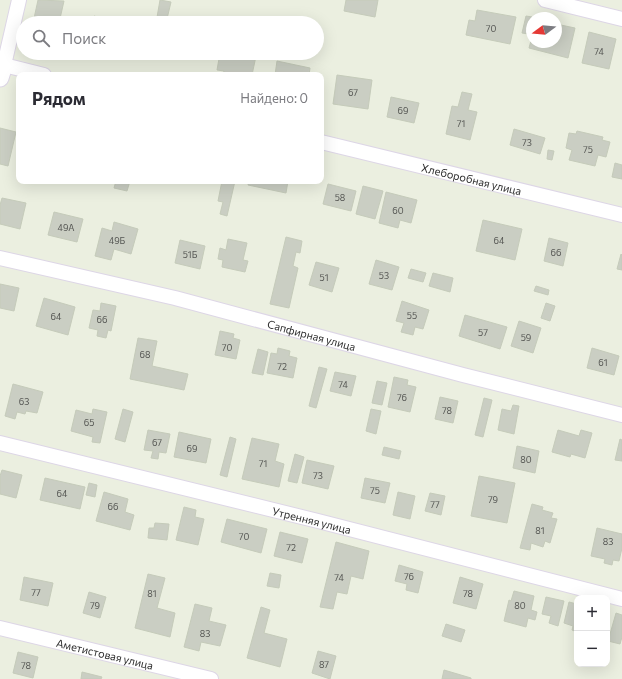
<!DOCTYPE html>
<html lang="ru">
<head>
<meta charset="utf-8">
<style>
	body { margin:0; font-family:Commissioner,sans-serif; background:#f7f7f7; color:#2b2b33 }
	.controls { position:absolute; right:12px; bottom:12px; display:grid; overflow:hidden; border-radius:8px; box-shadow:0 4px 16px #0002 }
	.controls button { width:36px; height:36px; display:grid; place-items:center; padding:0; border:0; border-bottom:1px solid #e1e1e2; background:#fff; color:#2b2b33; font:20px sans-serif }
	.compass { position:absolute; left:526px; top:12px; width:36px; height:36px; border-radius:50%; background:#fff; box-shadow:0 4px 16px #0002; rotate:254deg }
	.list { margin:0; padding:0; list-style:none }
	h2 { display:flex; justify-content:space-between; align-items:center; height:52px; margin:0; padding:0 16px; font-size:17px }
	h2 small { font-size:13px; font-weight:400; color:#7c7c81 }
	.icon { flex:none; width:22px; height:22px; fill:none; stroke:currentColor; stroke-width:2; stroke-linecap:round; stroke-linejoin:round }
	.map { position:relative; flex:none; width:622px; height:679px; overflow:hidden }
	.search { position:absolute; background:#fff; box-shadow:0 4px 16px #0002; left:16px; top:16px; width:308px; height:44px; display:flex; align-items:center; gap:10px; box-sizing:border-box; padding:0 14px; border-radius:22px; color:#7c7c81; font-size:15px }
	.panel { position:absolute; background:#fff; box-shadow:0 4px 16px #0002; left:16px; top:72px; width:308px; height:112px; border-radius:8px }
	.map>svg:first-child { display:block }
</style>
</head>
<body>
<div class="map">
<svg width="622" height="679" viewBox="0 0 622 679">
	<rect width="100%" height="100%" fill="#ebefe0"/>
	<path fill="#cacec3" stroke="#c5cbba" d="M38 0 64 1 59 23H33Z
		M160 0 171 2 166 23H156Z
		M346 0H378L375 17 344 11Z
		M477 10 516 17 510 44 466 35 469 20 475 21Z
		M94 16 117 23H92Z
		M526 16 532 17 528 34 522 33Z
		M556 24 575 28 568 58 529 48 532 37V42H556Z
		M589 32 616 39 609 69 582 63Z
		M150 53H187L186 58 166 54 165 59 149 56Z
		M220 53H241L256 56 252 75H223L224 71 217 70Z
		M277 61 310 68 309 75H275Z
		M337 75 372 80 368 109 333 104Z
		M462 92 472 94 468 110 477 112 470 140 446 134 452 106 458 107Z
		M391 97 419 103 414 123 387 117Z
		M0 128 16 132 8 166 0 164Z
		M514 129 545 138 540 154 510 145Z
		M577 131 603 137 602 140 610 142 606 157 598 155 595 166 569 160 572 150 566 148 569 133 576 134Z
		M548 150 554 151 552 160 547 159Z
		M615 163 622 165V179L612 177Z
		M116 181H130L127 191 114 188Z
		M222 181H235L227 216 220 214 223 202 218 201Z
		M249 181H288L286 193 248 185Z
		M328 184 356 191 351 211 323 204Z
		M363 186 383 191 375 219 356 214Z
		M386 192 417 200 411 223 400 220 398 228 379 223Z
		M2 198 26 203 20 229 0 224V205Z
		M54 212 83 219 77 242 48 235Z
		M483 220 522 229 515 260 476 251Z
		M114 222 138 229 131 254 114 249 111 260 95 256 102 228 112 231Z
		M286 237 302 241 300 253 296 252 293 266 298 268 289 308 270 304Z
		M549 238 568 243 563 266 544 261Z
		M228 239 247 243 243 260 248 261 245 272 222 267 223 260 218 259 220 248 226 250Z
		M180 240 205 246 200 269 175 263Z
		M621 254 622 255V270L617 269Z
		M376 260 399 267 392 290 369 284Z
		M316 262 339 268 332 292 309 285Z
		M411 269 426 273 423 282 408 278Z
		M433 273 453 278 450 292 429 286Z
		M0 284 19 288 14 311 0 308Z
		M536 286 549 290 548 295 534 291Z
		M44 298 75 307 68 335 36 326Z
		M402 301 429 310 423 329 415 327 413 335 401 332 404 323 396 321Z
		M101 303 116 306 111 331 108 330 106 338 97 336 98 330 89 328 93 310 100 311Z
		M546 303 555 306 550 321 541 318Z
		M465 315 507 327 500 349 459 336Z
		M519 321 541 328 533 353 511 346Z
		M220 331 234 334 233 338 240 340 236 359 215 355Z
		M138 338 157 341 152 366 188 374 184 390 130 379Z
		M278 348 290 351 289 356 297 358 293 378 267 373 271 353 277 354Z
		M592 348 619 356 614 375 587 368Z
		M258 349 268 352 263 375 252 373Z
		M319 367 327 369 316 408 309 406Z
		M335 372 356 376 351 396 330 391Z
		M394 377 408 380 407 385 416 387 410 412 388 407Z
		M377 381 387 383 382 405 372 403Z
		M13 384 43 392 37 413 26 411 25 414 17 412 15 419 5 416Z
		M440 397 458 401 453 423 435 419Z
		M484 398 492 400 483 437 475 435Z
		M513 405 519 406 514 434 498 430 502 409 511 411Z
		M93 409 107 412 100 443 92 442 93 437 71 431 76 410 92 414Z
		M123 409 133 412 125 442 115 439Z
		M371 409 381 411 376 434 366 431Z
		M148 430 170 434 166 453 159 452 158 459 151 458 153 451 144 450Z
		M558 430 579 436 581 430 592 433 585 458 571 454 570 457 552 452Z
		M179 432 211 439 206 463 174 457Z
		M230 437 236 439 227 477 220 475Z
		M252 438 279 444 275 461 284 464 279 487 242 479Z
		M620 439 622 440V461L615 460Z
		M517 446 539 451 535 473 513 468Z
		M384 447 401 451 399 459 382 455Z
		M295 454 304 457 297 483 288 481Z
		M307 460 334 466 328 489 302 483Z
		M2 470 22 475 16 498 0 494V476Z
		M479 476 515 483 507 523 471 516Z
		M45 478 85 487 80 509 40 500Z
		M365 478 390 483 385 503 361 498Z
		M89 483 97 485 95 497 86 495Z
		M104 492 128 499 125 512 134 515 130 530 96 521Z
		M398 492 415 496 410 519 393 515Z
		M430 493 445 496 441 515 425 511Z
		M532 504 543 507 542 510 553 513 551 518 557 519 550 543 545 541 543 547 531 543 530 550 520 548Z
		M184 507 196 510 195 517 204 519 198 545 176 540Z
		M227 519 267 529 261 553 221 542Z
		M155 523 169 524 167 540 148 538 149 528H154Z
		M597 528 622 534V548L619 561 613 560 612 565 604 563 605 559 591 556Z
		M280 532 308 539 302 563 274 556Z
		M336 542 369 551 363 579 351 576 347 594 337 592 333 609 320 607Z
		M399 565 423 572 418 593 406 590 407 584 395 581Z
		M270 573 281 575 279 588 267 586Z
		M148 574 165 578 157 608 175 613 170 637 135 628Z
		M24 577 53 583 48 606 20 600Z
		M460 577 483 584 476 609 453 603Z
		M514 591 534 596 531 610 537 612 535 620 528 618 526 627 504 621 509 600 511 601Z
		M89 592 106 597 100 618 83 613Z
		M546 597 564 601 558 626 549 623 551 616 542 614Z
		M569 602 577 604V632L572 630 573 626 564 623Z
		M195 604 212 608 209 621 226 625 220 646 201 642 199 651 184 647Z
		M261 607 270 610 264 633 287 639 280 667 247 658Z
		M616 613 622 615V637L620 644 608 641Z
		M446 624 465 630 461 642 442 636Z
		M318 651 336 656 330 679 312 673Z
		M18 652 38 657 33 678 13 673Z
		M444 670 471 678V679H442Z
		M82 672 102 677 101 679H81Z"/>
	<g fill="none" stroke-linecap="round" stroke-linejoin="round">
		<defs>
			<g id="minor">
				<path d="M19 0 4 65 44 75"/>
				<path d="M545 0 622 19"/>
				<path id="s1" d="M321 142 622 215"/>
				<path id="s2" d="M0 258 175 298 463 375 622 415"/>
				<path id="s3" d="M0 443 318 521 622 599"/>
				<path id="s4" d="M0 628 211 679"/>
			</g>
			<path id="tertiary" d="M0 64 4 65 0 78"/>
		</defs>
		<use href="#minor" stroke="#ddd6e6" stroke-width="16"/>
		<use href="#tertiary" stroke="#ddd6e6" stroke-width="19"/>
		<use href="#minor" stroke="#fff" stroke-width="14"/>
		<use href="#tertiary" stroke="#fff" stroke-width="17"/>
	</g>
	<g text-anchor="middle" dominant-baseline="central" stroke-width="3" stroke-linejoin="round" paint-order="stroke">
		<g font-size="9" fill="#555653">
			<text x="491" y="28">70</text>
			<text x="599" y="51">74</text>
			<text x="353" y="92">67</text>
			<text x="403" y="110">69</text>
			<text x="461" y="123">71</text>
			<text x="527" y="142">73</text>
			<text x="588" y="149">75</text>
			<text x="340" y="197">58</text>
			<text x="398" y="210">60</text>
			<text x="66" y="227">49А</text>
			<text x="117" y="240">49Б</text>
			<text x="499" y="240">64</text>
			<text x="556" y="252">66</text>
			<text x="190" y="254">51Б</text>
			<text x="384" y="275">53</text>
			<text x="324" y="277">51</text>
			<text x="412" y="315">55</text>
			<text x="56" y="316">64</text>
			<text x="102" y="319">66</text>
			<text x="483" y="332">57</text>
			<text x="526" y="337">59</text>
			<text x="227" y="347">70</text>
			<text x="145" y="354">68</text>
			<text x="603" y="362">61</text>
			<text x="282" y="366">72</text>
			<text x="343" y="384">74</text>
			<text x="402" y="397">76</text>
			<text x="24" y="401">63</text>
			<text x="447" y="410">78</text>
			<text x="89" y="422">65</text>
			<text x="157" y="442">67</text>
			<text x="192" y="448">69</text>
			<text x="526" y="459">80</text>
			<text x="263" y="463">71</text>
			<text x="318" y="475">73</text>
			<text x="375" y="490">75</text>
			<text x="62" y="493">64</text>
			<text x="493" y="499">79</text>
			<text x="435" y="504">77</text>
			<text x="113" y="506">66</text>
			<text x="540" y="530">81</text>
			<text x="244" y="536">70</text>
			<text x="608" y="541">83</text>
			<text x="291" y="547">72</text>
			<text x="409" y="576">76</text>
			<text x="339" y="577">74</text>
			<text x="36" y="592">77</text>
			<text x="152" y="593">81</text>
			<text x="468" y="593">78</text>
			<text x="95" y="605">79</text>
			<text x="520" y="605">80</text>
			<text x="205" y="633">83</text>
			<text x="324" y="664">87</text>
			<text x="26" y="665">78</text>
		</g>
		<g font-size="11" fill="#2e2e2e" stroke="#fff">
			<text stroke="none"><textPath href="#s1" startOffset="155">Хлеборобная улица</textPath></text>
			<text stroke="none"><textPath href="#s2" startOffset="321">Сапфирная улица</textPath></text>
			<text stroke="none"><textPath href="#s3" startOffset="321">Утренняя улица</textPath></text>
			<text stroke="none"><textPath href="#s4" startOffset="108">Аметистовая улица</textPath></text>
		</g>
	</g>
</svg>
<div class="controls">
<button>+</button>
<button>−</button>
</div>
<svg class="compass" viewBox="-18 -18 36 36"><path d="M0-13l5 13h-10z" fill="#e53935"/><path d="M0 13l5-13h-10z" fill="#7c7c81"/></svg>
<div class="search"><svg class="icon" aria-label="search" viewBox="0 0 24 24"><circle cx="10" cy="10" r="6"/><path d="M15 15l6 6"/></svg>Поиск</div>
<section class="panel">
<h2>Рядом<small>Найдено: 0</small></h2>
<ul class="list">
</ul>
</section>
</div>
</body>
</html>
